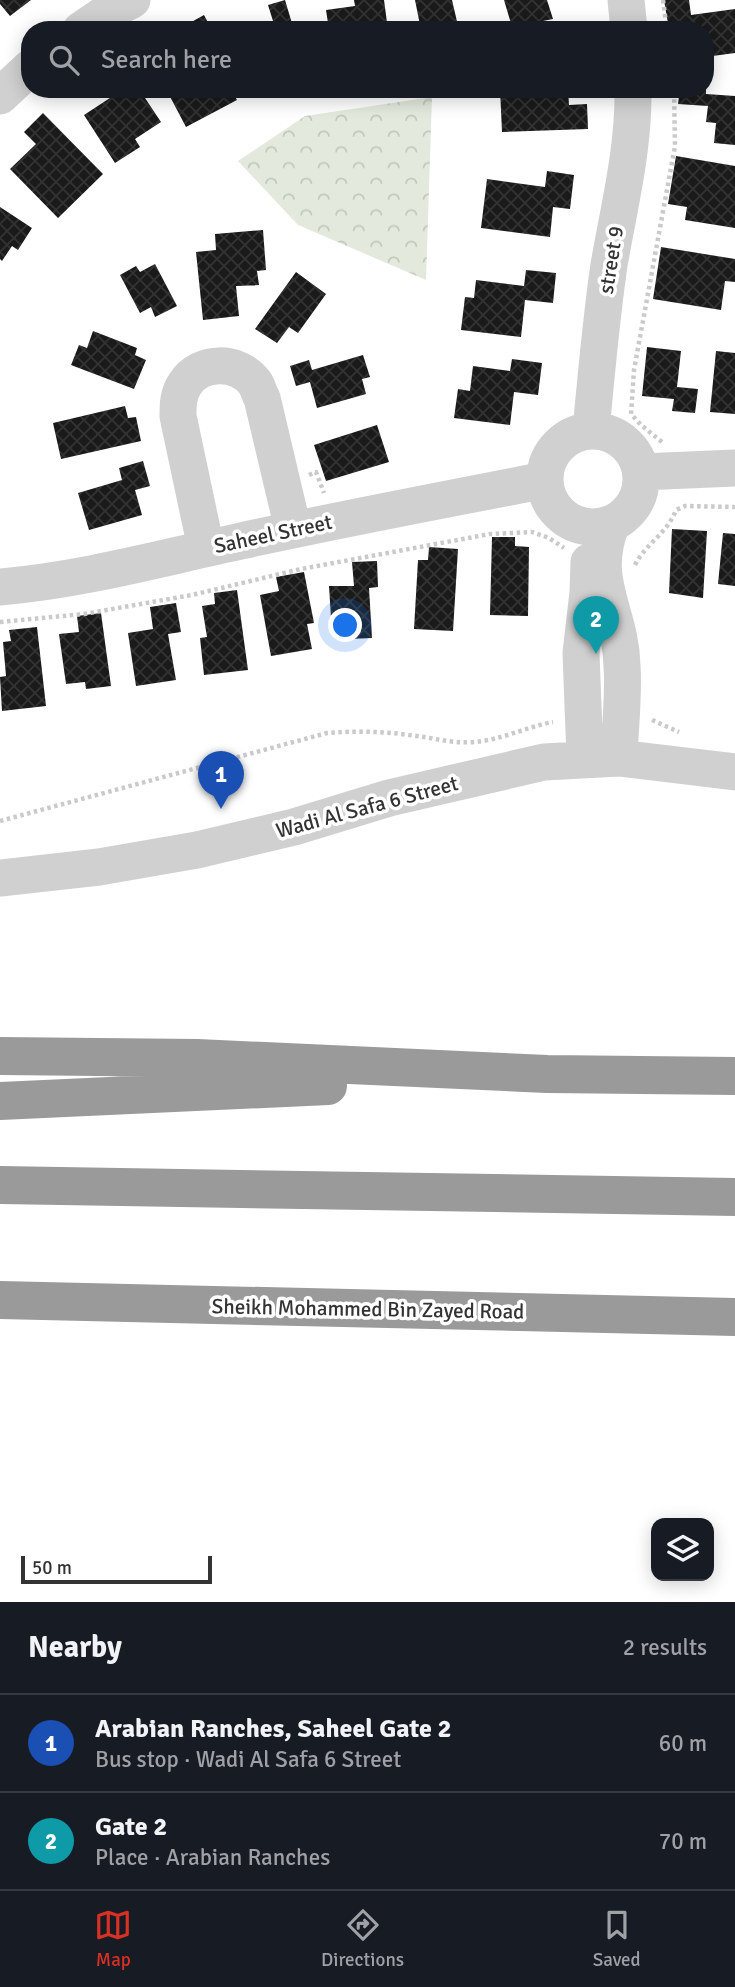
<!DOCTYPE html>
<html lang="en">
<head>
<meta charset="utf-8">
<style>
	body { margin:0; font-family:Signika,sans-serif; background:#20242c; color:#f1f3f6 }
	.controls { position:absolute; right:21px; bottom:21px; display:grid; overflow:hidden; border-radius:14px; box-shadow:0 4px 18px #0003 }
	.controls button { width:63px; height:63px; display:grid; place-items:center; padding:0; border:0; border-bottom:2px solid #363941; background:#171b24; color:#f1f3f6; font:35px sans-serif }
	.scale { position:absolute; left:21px; bottom:18px; width:191px; box-sizing:border-box; padding-left:7px; border:4px solid #333; border-top:0; font-size:19px; line-height:24px; white-space:nowrap; color:#333; -webkit-text-stroke:5px #fff; paint-order:stroke }
	.you { position:absolute; left:346px; top:626px; width:24px; height:24px; margin:-18px; border:5px solid #fff; border-radius:50%; background:#1a73e8; box-shadow:0 0 0 10px #1a73e833 }
	.badge { display:grid; place-items:center; width:46px; height:46px; border-radius:50%; background:#d93025; color:#fff; font-size:23px; font-weight:700 }
	.pin { position:absolute; translate:-50% -58px; filter:drop-shadow(0 2px 4px #0008) }
	.pin::after { content:''; position:absolute; top:37px; width:24px; height:21px; background:inherit; clip-path:polygon(0 0,100% 0,50% 100%) }
	.list { margin:0; padding:0; list-style:none }
	h2 { display:flex; justify-content:space-between; align-items:center; height:91px; margin:0; padding:0 28px; font-size:30px }
	h2 small { font-size:23px; font-weight:400; color:#9ea1a6 }
	.list li { display:grid; grid-template-columns:46px 1fr auto; gap:21px; align-items:center; box-sizing:border-box; height:98px; padding:0 28px; border-top:2px solid #363941 }
	.list b { display:block; font-size:26px; white-space:nowrap }
	.list p { margin:0; font-size:23px; white-space:nowrap; color:#9ea1a6 }
	.list em { font-size:23px; font-style:normal; color:#9ea1a6 }
	.icon { flex:none; width:38px; height:38px; fill:none; stroke:currentColor; stroke-width:2; stroke-linecap:round; stroke-linejoin:round }
	.map { position:relative; flex:none; width:735px; height:1602px; overflow:hidden }
	.search { position:absolute; background:#171b24; box-shadow:0 4px 18px #0003; left:21px; right:21px; top:21px; height:77px; display:flex; align-items:center; gap:18px; box-sizing:border-box; padding:0 24px; border-radius:28px; color:#9ea1a6; font-size:26px }
	.sheet { height:287px; background:#171b24 }
	nav { display:flex; justify-content:space-around; align-items:center; box-sizing:border-box; height:98px; border-top:2px solid #363941; background:#171b24; font-size:19px; color:#9ea1a6 }
	nav a { display:grid; justify-items:center; gap:4px }
	nav .on { color:#d93025 }
	.map>svg:first-child { display:block }
</style>
</head>
<body>
<div class="map">
<svg width="735" height="1602" viewBox="0 0 735 1602">
	<defs>
		<pattern id="forest-crowns" width="20" height="18" patternUnits="userSpaceOnUse" patternTransform="scale(1.75)"><rect width="20" height="18" fill="#e3e9dc"/><path d="M2 6a3 3 0 1 1 6 0M12 15a3 3 0 1 1 6 0" fill="none" stroke="#c3c8bd"/></pattern>
		<pattern id="building-cross-hatch" width="8" height="8" patternUnits="userSpaceOnUse" patternTransform="scale(1.75)"><rect width="8" height="8" fill="#1a1a1a"/><path d="M0 0l8 8M0 8l8-8" fill="none" stroke="#333"/></pattern>
	</defs>
	<rect width="100%" height="100%" fill="#fff"/>
	<path fill="url(#forest-crowns)" d="M432 97 426 280 298 225 238 161 305 116Z"/>
	<path fill="url(#building-cross-hatch)" d="M0 0H31L10 16 0 4Z
		M285 0 294 30H247L273 21 268 5Z
		M354 0H384L388 30H329L326 10 355 6Z
		M415 0H452L459 30H421Z
		M504 0H547L553 19 512 27Z
		M664 0H689L691 15 735 9V53L705 57V30H676L675 24H668Z
		M204 15 212 30H177Z
		M108 89H139L161 122 135 139 140 147 115 163 84 115 113 96Z
		M166 89H231L237 100 186 127Z
		M255 89H285V90L257 98Z
		M500 89H568L569 105 587 104 588 129 502 132Z
		M680 89H706V94L735 96V145L714 143 716 123 706 122 708 106 678 104Z
		M43 113 103 174 58 218 10 169 36 144 24 132Z
		M676 156 735 166V228L685 220 687 207 668 204Z
		M547 171 574 175 570 209 553 207 550 237 481 228 487 179 545 187Z
		M0 207 32 228 18 250 12 246 2 261 0 259Z
		M263 230 266 270 257 271 259 285 236 286 239 316 203 320 196 252 216 250 215 234Z
		M661 247 735 259V282L725 281 721 310 653 299Z
		M155 264 177 306 155 317 151 307 140 313 120 275 136 266 140 272Z
		M526 270 556 273 553 303 525 300 521 337 461 330 465 297 474 298 476 280 524 286Z
		M296 272 326 294 298 333 289 327 277 343 255 329Z
		M93 331 137 348 135 355 146 360 134 389 71 365 79 345 87 348Z
		M647 347 681 351 677 387 698 389 695 413 672 411 674 399 642 396Z
		M716 351 735 353V414L710 412Z
		M363 355 370 377 362 379 366 394 317 408 310 382 296 386 290 366 309 360 312 370Z
		M512 359 542 363 538 395 514 392 510 425 454 418 458 389 470 391 473 366 510 371Z
		M125 406 128 418 136 417 141 441 61 459 53 423Z
		M377 425 389 462 326 481 314 445Z
		M143 461 150 486 135 490 142 515 89 530 78 493 122 480 119 468Z
		M672 529 707 531 703 598 669 593Z
		M723 533 735 534V586L718 584Z
		M492 537H515V546L529 547 528 616 490 615Z
		M429 547 458 549 453 631 414 629 418 560H428Z
		M377 561 378 587 369 588 372 638 349 639V634H332L329 586H354L352 562Z
		M304 572 314 623 307 624 312 649 271 656 260 595 279 591 276 577Z
		M237 590 248 670 204 675 200 638 207 637 202 606 215 604 214 593Z
		M176 603 181 632 168 634 176 680 136 686 128 633 153 629 150 607Z
		M101 613 111 686 86 689 85 682 66 684 59 634 79 632 77 616Z
		M37 627 46 706 2 711 0 677 6 676 3 642 11 641 9 630Z"/>
	<g fill="none" stroke-linecap="round" stroke-linejoin="round">
		<path stroke="#cacaca" stroke-width="4.5" stroke-dasharray="3.5 3.5" stroke-linecap="butt" d="M663 0 667 30
			M662 442 641 425 631 414 634 370 675 146 674 89
			M540 450 561 434
			M309 475 316 472 324 493
			M635 565C646 543 667 534 676 510L685 506 735 507
			M0 622 84 614 192 595 301 569 490 534 532 532 549 538 564 548
			M652 720 679 732
			M0 821 327 733C354 731 381 731 409 735 431 737 451 744 474 742 501 740 526 727 553 722"/>
		<path stroke="#d0d0d0" stroke-width="37" d="M626 0 629 30
			M81 30 106 13 132 0
			M0 96 30 68
			M591 431C596 376 601 320 609 265 619 207 634 149 633 89
			M545 479a48 48 0 1 1 96 0a48 48 0 1 1-96 0Z
			M641 472 735 468
			M612 523C588 581 621 610 622 666 624 696 620 727 619 758
			M206 548 178 416C178 405 178 394 185 384 200 360 238 360 255 383 258 387 259 394 262 398L293 529
			M0 587C82 580 161 558 241 541 342 519 444 500 545 480
			M585 758 581 653 588 593 589 562
			M0 878 99 867 197 850 294 827 389 798 544 762 619 758 735 772"/>
		<path stroke="#9a9a9a" stroke-width="38" d="M0 1056 197 1058 547 1074 735 1076
			M0 1101 328 1086
			M0 1185 735 1197
			M0 1300 735 1317"/>
	</g>
	<g text-anchor="middle" dominant-baseline="central" stroke-width="7" stroke-linejoin="round" paint-order="stroke">
		<g font-size="21" fill="#333" stroke="#fff">
			<text transform="translate(611 260) rotate(-81)">street 9</text>
			<text transform="translate(273 534) rotate(-12)">Saheel Street</text>
			<text transform="translate(367 807) rotate(-15)">Wadi Al Safa 6 Street</text>
			<text transform="translate(368 1309) rotate(1)">Sheikh Mohammed Bin Zayed Road</text>
		</g>
	</g>
</svg>
<div class="controls">
<button><svg class="icon" aria-label="layers" viewBox="0 0 24 24"><path d="M12 4l9 5-9 5-9-5zM3 14l9 5 9-5"/></svg></button>
</div>
<div class="scale">50 m</div>
<div class="you"></div>
<div class="pin badge" style="left:221px;top:809px;background:#1a4fb4">1</div>
<div class="pin badge" style="left:596px;top:654px;background:#0f9aa8">2</div>
<div class="search"><svg class="icon" aria-label="search" viewBox="0 0 24 24"><circle cx="10" cy="10" r="6"/><path d="M15 15l6 6"/></svg>Search here</div>
</div>
<section class="sheet">
<h2>Nearby<small>2 results</small></h2>
<ul class="list">
<li><span class="badge" style="background:#1a4fb4">1</span><div><b>Arabian Ranches, Saheel Gate 2</b><p>Bus stop · Wadi Al Safa 6 Street</p></div><em>60 m</em></li>
<li><span class="badge" style="background:#0f9aa8">2</span><div><b>Gate 2</b><p>Place · Arabian Ranches</p></div><em>70 m</em></li>
</ul>
</section>
<nav>
<a class="on"><svg class="icon" aria-label="map" viewBox="0 0 24 24"><path d="M3 6l6-2 6 2 6-2v14l-6 2-6-2-6 2zM9 4v14M15 6v14"/></svg>Map</a>
<a><svg class="icon" aria-label="directions" viewBox="0 0 24 24"><path d="M12 3l9 9-9 9-9-9zM9 14v-3h6M13 9l2 2-2 2"/></svg>Directions</a>
<a><svg class="icon" aria-label="saved" viewBox="0 0 24 24"><path d="M7 4h10v16l-5-4-5 4z"/></svg>Saved</a>
</nav>
</body>
</html>
